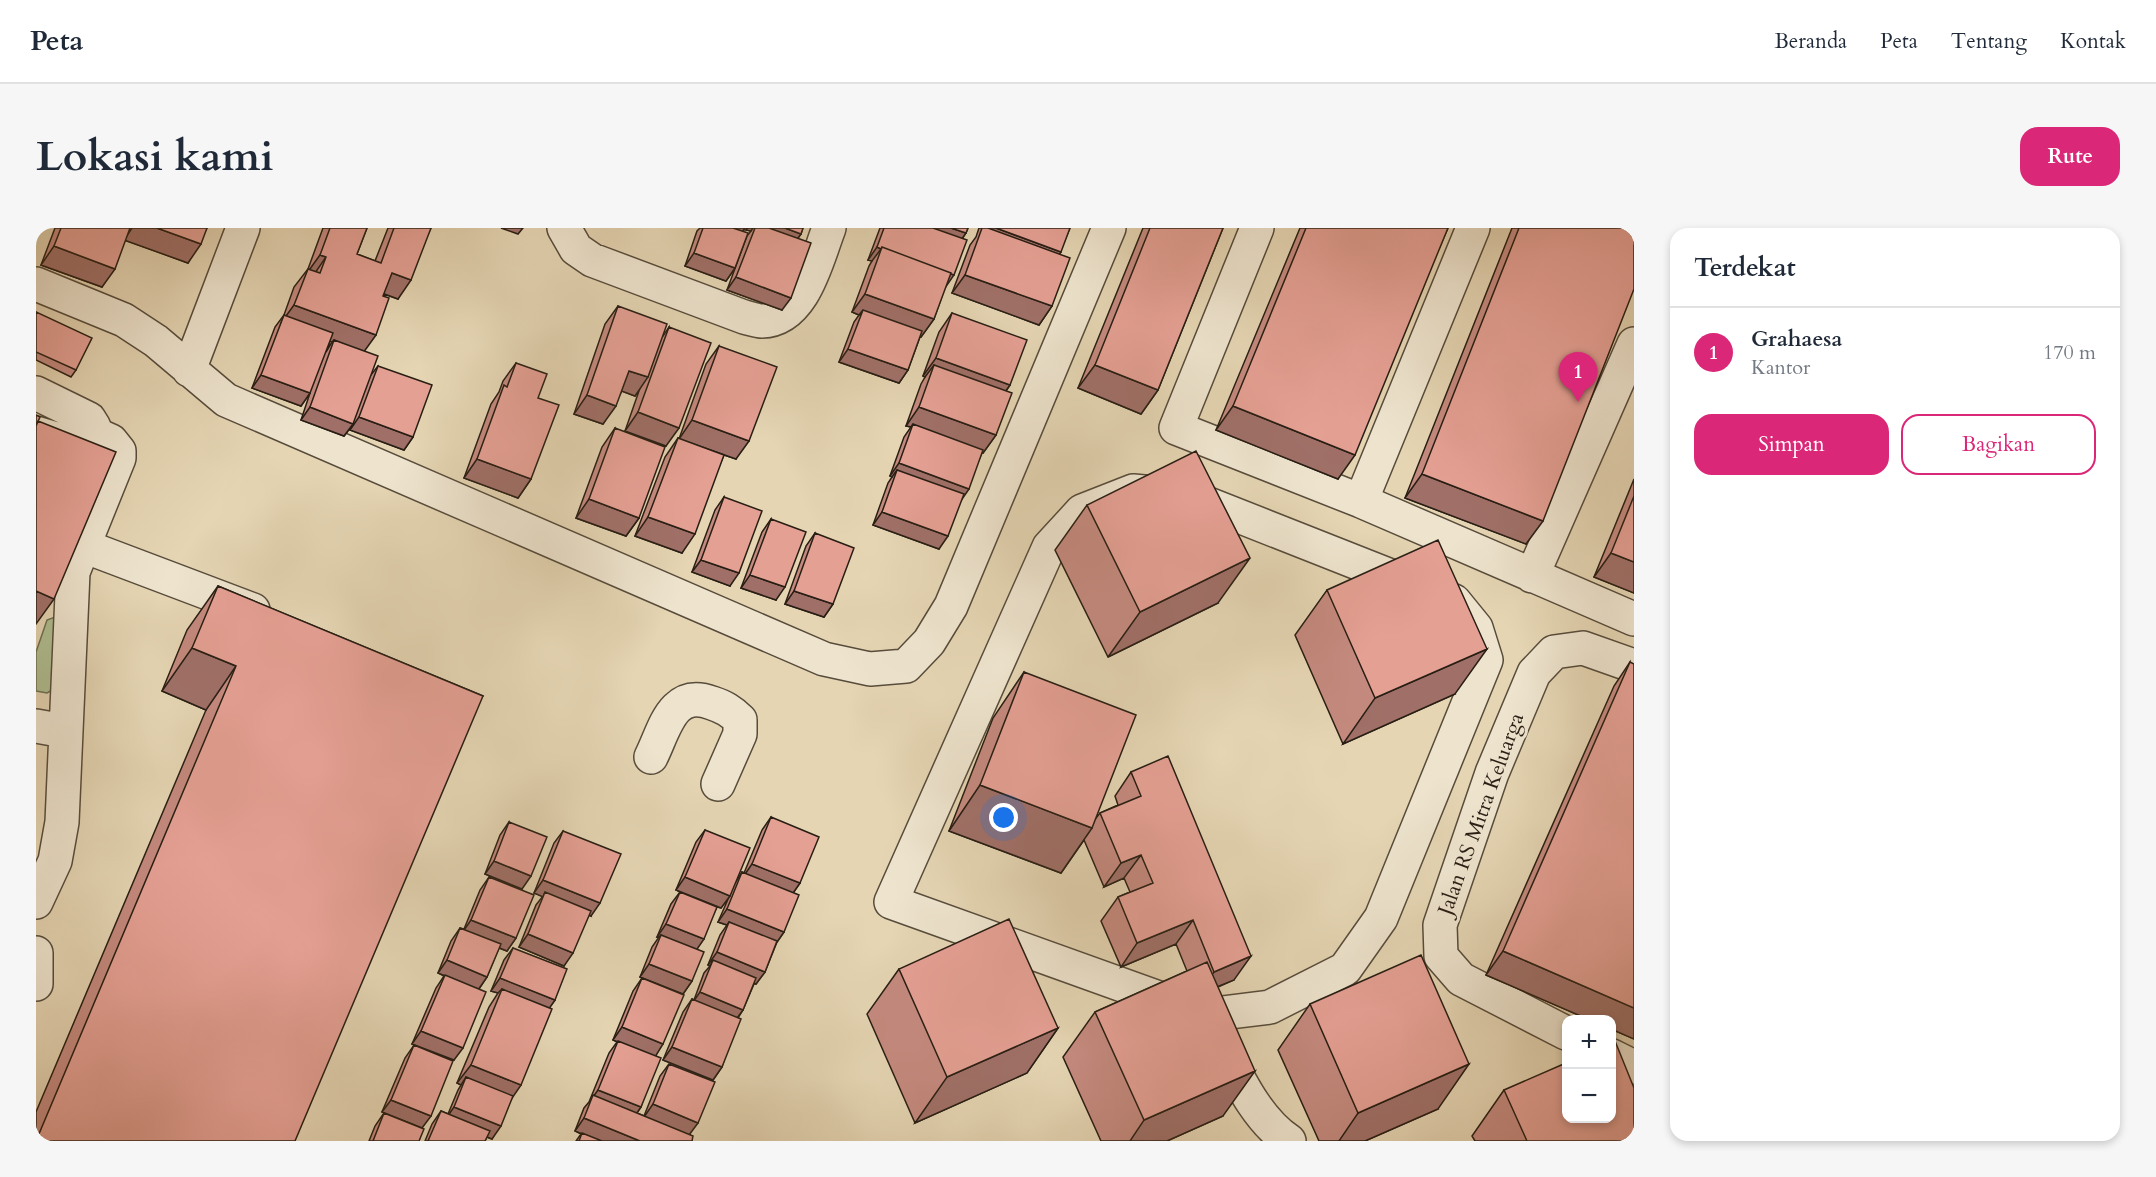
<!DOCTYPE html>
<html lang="id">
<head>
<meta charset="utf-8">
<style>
	body { margin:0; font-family:Cardo,serif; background:#f6f6f7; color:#1f2937 }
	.controls { position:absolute; right:18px; bottom:18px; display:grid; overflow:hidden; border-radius:12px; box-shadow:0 3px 9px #0003 }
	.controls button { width:54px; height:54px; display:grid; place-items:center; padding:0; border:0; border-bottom:2px solid #e0e1e3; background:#fff; color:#1f2937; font:30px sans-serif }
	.you { position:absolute; left:968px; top:590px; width:21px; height:21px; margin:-15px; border:4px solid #fff; border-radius:50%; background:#1a73e8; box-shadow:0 0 0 9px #1a73e833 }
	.badge { display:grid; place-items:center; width:39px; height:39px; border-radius:50%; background:#db2777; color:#fff; font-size:20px; font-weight:700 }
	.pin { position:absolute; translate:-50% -50px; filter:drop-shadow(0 2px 3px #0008) }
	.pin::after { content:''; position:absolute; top:32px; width:21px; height:18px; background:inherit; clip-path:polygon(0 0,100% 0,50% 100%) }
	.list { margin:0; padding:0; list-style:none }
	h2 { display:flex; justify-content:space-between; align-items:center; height:78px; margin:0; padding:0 24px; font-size:26px }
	h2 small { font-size:20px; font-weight:400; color:#747a83 }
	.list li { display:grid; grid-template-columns:39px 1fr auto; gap:18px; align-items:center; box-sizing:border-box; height:90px; padding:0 24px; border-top:2px solid #e0e1e3 }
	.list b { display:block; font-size:22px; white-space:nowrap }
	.list p { margin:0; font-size:20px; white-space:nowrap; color:#747a83 }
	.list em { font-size:20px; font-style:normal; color:#747a83 }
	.actions { display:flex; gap:12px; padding:18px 24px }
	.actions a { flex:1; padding:14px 0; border:2px solid #db2777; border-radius:18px; text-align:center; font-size:21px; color:#db2777 }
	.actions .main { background:#db2777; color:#fff }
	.map { position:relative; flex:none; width:1598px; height:913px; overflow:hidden; border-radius:18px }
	header { display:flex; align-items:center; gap:36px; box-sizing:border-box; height:84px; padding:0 30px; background:#fff; border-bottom:2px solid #e0e1e3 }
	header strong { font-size:28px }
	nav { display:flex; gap:33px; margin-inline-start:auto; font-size:21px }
	.intro { display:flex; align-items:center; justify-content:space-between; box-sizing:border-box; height:144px; padding:0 36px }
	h1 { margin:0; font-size:42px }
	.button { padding:15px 27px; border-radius:18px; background:#db2777; color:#fff; font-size:21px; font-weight:700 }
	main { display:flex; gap:36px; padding:0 36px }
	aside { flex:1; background:#fff; border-radius:18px; box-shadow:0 3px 9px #0003 }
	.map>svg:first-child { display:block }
</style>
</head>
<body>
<header>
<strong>Peta</strong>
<nav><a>Beranda</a><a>Peta</a><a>Tentang</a><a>Kontak</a></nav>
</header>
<div class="intro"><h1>Lokasi kami</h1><a class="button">Rute</a></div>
<main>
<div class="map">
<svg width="1598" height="913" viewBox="0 0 1598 913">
	<rect width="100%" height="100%" fill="#e5d5b3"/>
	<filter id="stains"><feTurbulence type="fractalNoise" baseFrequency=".00333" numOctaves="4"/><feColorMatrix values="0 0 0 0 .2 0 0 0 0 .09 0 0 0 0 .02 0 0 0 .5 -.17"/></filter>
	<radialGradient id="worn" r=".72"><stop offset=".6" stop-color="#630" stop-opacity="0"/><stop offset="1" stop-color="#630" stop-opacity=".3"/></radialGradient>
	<path fill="#afbe91" stroke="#6c6e52" stroke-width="1.5" d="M19 389 20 460 11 465 0 463V424L11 392Z"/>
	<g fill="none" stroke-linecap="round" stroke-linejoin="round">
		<defs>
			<path id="minor" d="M528 0 540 21 556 32 708 89C713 90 721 93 726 93 768 92 781 31 793 0
				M1221 0 1140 200 1325 273 1598 391
				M0 56 88 92 120 113 190 172 788 431 834 441 870 438 893 414 915 378 1073 0
				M153 142 207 0
				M0 165 53 191 58 199 56 211 48 219 0 205
				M1097 263 1152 268 1418 373 1440 400 1450 432 1345 690 1309 741 1234 779 1170 787 855 674 1013 319 1046 283Z
				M1325 273 1437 0
				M45 317 217 382
				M1496 348 1598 116
				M0 498 28 503
				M615 529C629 501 636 460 676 475 688 479 695 483 704 492V506L682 556
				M0 674 19 633 26 594 37 344 83 230V223L75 213 57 205
				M0 725V756
				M1530 805 1425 751 1405 728 1404 697 1456 545 1498 445 1518 424 1547 420 1598 438
				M1187 821C1204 854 1222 892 1253 913
				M1576 828 1598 839"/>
		</defs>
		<use href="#minor" stroke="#574c3c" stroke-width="36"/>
		<use href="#minor" stroke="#eee4ce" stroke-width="33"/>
	</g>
	<path fill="#c58a7f" stroke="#281e14" stroke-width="1.5" fill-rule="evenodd" d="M19 0H171L152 35 89 12 66 59 5 37Z
		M287 0H331L321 26 339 33 352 0H395L362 71 348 66 328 123 335 147 342 138 377 209 368 222 314 202 315 199 308 208 265 192 274 165 265 178 216 160 239 99 248 87 258 59 272 41ZM294 113 296 114 290 124Z
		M664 0H709L707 4 699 40 690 53 649 38 661 3Z
		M711 0H767L765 6 762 10 746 82 691 62 711 8 715 3 710 2Z
		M844 0H932L930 5 926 11 898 91 885 109H884L872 142 863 155 803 134 818 94 823 87 816 84 833 38 836 33 832 32Z
		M943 0H1034L1023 26 1016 78 1003 97 916 65 934 17 940 9Z
		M1107 0H1187L1122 162 1105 186 1042 160Z
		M1264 0H1412L1302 251 1180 202Z
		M1476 0H1598L1490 316 1369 270Z
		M582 78 627 108 633 99 630 218 589 203 604 160 599 168 586 163 567 196 538 186 569 96Z
		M0 84 40 142 35 149 0 132Z
		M916 85 974 157 970 163 960 207 947 225H946L903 321 837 297 852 255 856 249 854 248 868 209 875 199 870 198 885 156 889 149 887 148 903 104Z
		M683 118 700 231 688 227 646 325 599 308 629 229 642 210 643 211 670 136Z
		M480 135 502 170 495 251 482 270 428 250 455 176 463 164 467 153Z
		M579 200 603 290 590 308 540 290 566 219Z
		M1598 251V365L1558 349Z
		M688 269 694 358 656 344 679 282Z
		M1051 277 1182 375 1072 429 1019 322Z
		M735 291 740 372 705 360 726 304Z
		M779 305 797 376 788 389 749 376 770 318Z
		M182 358 447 468 0 913V884L170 482 126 463 151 402Z
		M1291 362 1419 466 1307 516 1259 407Z
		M1594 434 1598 811 1575 801V792H1554L1450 747 1578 458Z
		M988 444 1060 590 1064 585 1082 577 1079 568 1095 544 1198 752 1182 759 1187 888 1131 913H1065L1027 829 1059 784 1151 743 1140 716 1085 739 1065 693 1082 669 1094 664 1088 650 1068 659 1048 612 1025 645 913 603 957 490Z
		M735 589 764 655 757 665 748 704 741 714 729 744 720 756H718L707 782 702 790 686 839 677 852 627 832 647 784 656 771 658 772 668 745 674 738 672 737 684 707 691 697 682 694 693 669 685 680 681 679 661 721 656 753 647 766 604 749 616 719 623 709H621L635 676 644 664 640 662 660 614 669 602 699 655 706 644 708 645 726 602Z
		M473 594 486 661 449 646 464 607Z
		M527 603 555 688 553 687 528 738 483 719 500 677 507 668 498 665 518 615Z
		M453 649 480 710 471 723 463 720 451 749 443 761 418 832 376 816 400 760 408 748 402 745 415 713 424 700 428 701 444 662Z
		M477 720 519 772 513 780 476 870 456 911 451 909 449 913H389L396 896 405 883 412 886 422 862 425 857 421 855 453 779 462 765 455 763 468 732Z
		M863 741 1022 800 991 845 879 895 831 786Z
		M606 750 620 828 605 879 601 885 608 888 624 848 633 836 656 913H540L545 906 539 903 548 880 553 874 573 825 581 814 577 812 597 763Z
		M1274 776 1402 881 1329 913H1283L1242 822Z
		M378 817 386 900 383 913H333L339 898 348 885 346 884 369 830Z
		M1468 862 1598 913H1439L1436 908Z"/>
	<path fill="#a07068" stroke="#281e14" stroke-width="1.5" d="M96 0H121L165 16 152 35 88 12Z
		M465 0H487L482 6Z
		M681 0H709L703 8Z
		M712 0H717L715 3 710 2Z
		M719 0H749L765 6 756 18Z
		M871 0H915L930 5 921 18Z
		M948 0H960L1025 24 1012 42Z
		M18 18 79 41 66 59 5 37Z
		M841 19 845 21 836 33 832 32Z
		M845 21 918 47 909 60Z
		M658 25 699 40 690 53 649 38Z
		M284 27 290 29 277 48 271 45Z
		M356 45 375 52 362 71 343 64Z
		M929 47 1016 78 1003 97 916 65Z
		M700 49 755 70 746 82 691 62Z
		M829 66 898 91 885 109 825 87 827 82 823 87 816 84Z
		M258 77 340 107 327 125 298 112 296 114 245 95Z
		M812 121 872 142 863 155 803 134Z
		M900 130 974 157 961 175 898 137 889 149 887 148Z
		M1059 137 1122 162 1105 186 1042 160Z
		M593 143 612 149 599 168 580 161Z
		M225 147 274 165 265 178 216 160Z
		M551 167 580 178 567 196 538 186Z
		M1197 178 1319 227 1302 251 1180 202Z
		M274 179 317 196 308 208 265 192Z
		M883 179 960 207 947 225 876 200 877 196 875 199 870 198Z
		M602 184 643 200 630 218 589 203Z
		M323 189 377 209 368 222 314 202Z
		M656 192 713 213 700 231 643 211Z
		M441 231 495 251 482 270 428 250Z
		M863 235 933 261 924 274 861 242 856 249 854 248Z
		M1386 246 1507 293 1490 316 1369 270Z
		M553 271 603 290 590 308 540 290Z
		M846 284 912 308 903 321 837 297Z
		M612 289 659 306 646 325 599 308Z
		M1575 325 1598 334V365L1558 349Z
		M1214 330 1182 375 1072 429 1104 384Z
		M665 332 703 345 694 358 656 344Z
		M714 347 749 359 740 372 705 360Z
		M0 363 18 371 0 396Z
		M758 363 797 376 788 389 749 376Z
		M156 420 200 438 170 482 126 463Z
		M1451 421 1419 466 1307 516 1339 470Z
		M944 557 1056 600 1025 645 913 603Z
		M1105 627 1088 650 1068 659 1085 635Z
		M458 633 495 648 486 661 449 646Z
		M716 636 764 655 755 668 707 649Z
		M649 649 694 668 685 680 640 662Z
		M507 652 564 675 555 688 508 669 509 664 507 669 498 665Z
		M691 681 748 704 739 717 693 694 691 697 682 694Z
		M435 692 480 710 471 723 426 705Z
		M1157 692 1140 716 1085 739 1101 715Z
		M630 696 668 711 659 724 625 707 623 709H621Z
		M492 706 537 725 528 738 483 719Z
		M1467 723 1598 780V811L1575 801V792H1554L1450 747Z
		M681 724 729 744 720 756 675 738 677 732 674 738 672 737Z
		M1215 728 1198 752 1161 767 1178 744Z
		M411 732 451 749 442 762 402 745Z
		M613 736 656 753 647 766 604 749Z
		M464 750 519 772 510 785 466 761 462 765 455 763Z
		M664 764 707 782 698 794 655 777Z
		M586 799 627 816 619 829 577 812Z
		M1022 800 991 845 879 895 911 849Z
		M385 803 427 820 418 832 376 816Z
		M636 819 686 839 677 852 627 832Z
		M1433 836 1402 881 1329 913H1303L1322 885Z
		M435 837 485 857 472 876 430 849 425 857 421 855Z
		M1219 843 1187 888 1131 913H1094L1108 892Z
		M562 862 605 879 596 892 557 869Z
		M355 872 395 888 386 900 346 884Z
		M617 876 662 895 653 907 608 889Z
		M418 879 465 898 456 911 409 892Z
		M548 890 604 913H563L539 903Z"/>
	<path fill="#e5a094" stroke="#281e14" stroke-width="1.5" d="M25 0H94L79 41 18 18Z
		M121 0H171L165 16Z
		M294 0H331L321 26 345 35 358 0H395L375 52 356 45 347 68 353 70 340 107 258 77 272 41 284 45 290 29 284 27Z
		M667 0H697L712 5 699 40 658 25Z
		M719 0H733L775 15 755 70 700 49Z
		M749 0H767L765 6Z
		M848 0H897L931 12 918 47 915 46V45L846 19 845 21 841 19Z
		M915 0H932L930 5Z
		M946 0H952L1034 30 1016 78 929 47Z
		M960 0H1034L1025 24Z
		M1114 0H1187L1122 162 1059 137Z
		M1270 0H1412L1319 227 1197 178Z
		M1483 0H1598V61L1507 293 1386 246Z
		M846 19 915 45 898 91 829 66Z
		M582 78 631 96 612 149 593 143 580 178 551 167Z
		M827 82 886 103 872 142 812 121Z
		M0 84 56 110 40 142 0 124Z
		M916 85 991 112 974 157 900 130Z
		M248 87 297 105 274 165 225 147Z
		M633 99 675 115 643 200 602 184Z
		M298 112 342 128 317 196 274 179Z
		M683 118 741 139 713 213 656 192Z
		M480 135 511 146 502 170 523 177 495 251 441 231 468 157 471 159Z
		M898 137 976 165 960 207 883 179Z
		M342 138 396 157 377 209 323 189Z
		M0 187 4 189 0 198Z
		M2 193 80 224 18 371 0 363V198Z
		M877 196 947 222 933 261 863 235Z
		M579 200 629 219 603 290 553 271Z
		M642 210 688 227 659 306 612 289Z
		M1160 223 1214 330 1104 384 1051 277Z
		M861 242 928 266 912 308 846 284Z
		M1598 268V334L1575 325Z
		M688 269 726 283 703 345 665 332Z
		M735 291 770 304 749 359 714 347Z
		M779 305 818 320 797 376 758 363Z
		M1402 312 1451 421 1339 470 1291 362Z
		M182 358 447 468 259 913H0L200 438 156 420Z
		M1594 434 1598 436V780L1467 723Z
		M988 444 1100 487 1056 600 944 557Z
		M1132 528 1215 728 1178 744 1157 692 1101 715 1082 669 1117 655 1105 627 1085 635 1064 585 1105 568 1095 544Z
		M735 589 783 609 764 655 716 636Z
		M473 594 511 609 495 648 458 633Z
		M669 602 714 620 694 668 649 649Z
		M527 603 585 626 564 675 507 652Z
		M706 644 763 667 748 704 691 681Z
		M453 649 498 667 480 710 435 692Z
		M509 664 555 683 537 725 492 706Z
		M644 664 681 679 668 711 630 696Z
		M973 691 1022 800 911 849 863 741Z
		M693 694 741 713 729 744 681 724Z
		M424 700 465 716 451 749 411 732Z
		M625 707 668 724 656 753 613 736Z
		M477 720 531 741 519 772 464 750Z
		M1385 727 1433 836 1322 885 1274 776Z
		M677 732 720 750 707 782 664 764Z
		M1171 734 1219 843 1108 892 1059 784Z
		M409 747 450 764 427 820 385 803Z
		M606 750 648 767 627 816 586 799Z
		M466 761 516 781 485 857 435 837Z
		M656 771 705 791 686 839 636 819Z
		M582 813 625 830 605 879 562 862Z
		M1579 813 1598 860V913H1491L1468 862 1530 835V891H1575V815Z
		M378 817 417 833 395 888 355 872Z
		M633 836 679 854 662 895 617 876Z
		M430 849 477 868 465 898 418 879Z
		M557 867 657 908 656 913H604L548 890Z
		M405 883 454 903 449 913H392Z
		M348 885 388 901 383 913H337Z
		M546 905 566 913H543Z"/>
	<g text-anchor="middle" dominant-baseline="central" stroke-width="6" stroke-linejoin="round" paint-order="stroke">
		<g font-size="21" fill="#281e14" stroke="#eee4ce">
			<text transform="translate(1445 586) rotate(-70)">Jalan RS Mitra Keluarga</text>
		</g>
	</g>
	<rect width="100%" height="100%" filter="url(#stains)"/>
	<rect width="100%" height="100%" fill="url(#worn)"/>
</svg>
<div class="controls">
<button>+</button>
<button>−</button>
</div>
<div class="you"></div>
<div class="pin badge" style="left:1542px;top:174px">1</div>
</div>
<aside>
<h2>Terdekat<small></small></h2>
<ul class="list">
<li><span class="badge">1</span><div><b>Grahaesa</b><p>Kantor</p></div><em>170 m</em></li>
</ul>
<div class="actions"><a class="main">Simpan</a><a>Bagikan</a></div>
</aside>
</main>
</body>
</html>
